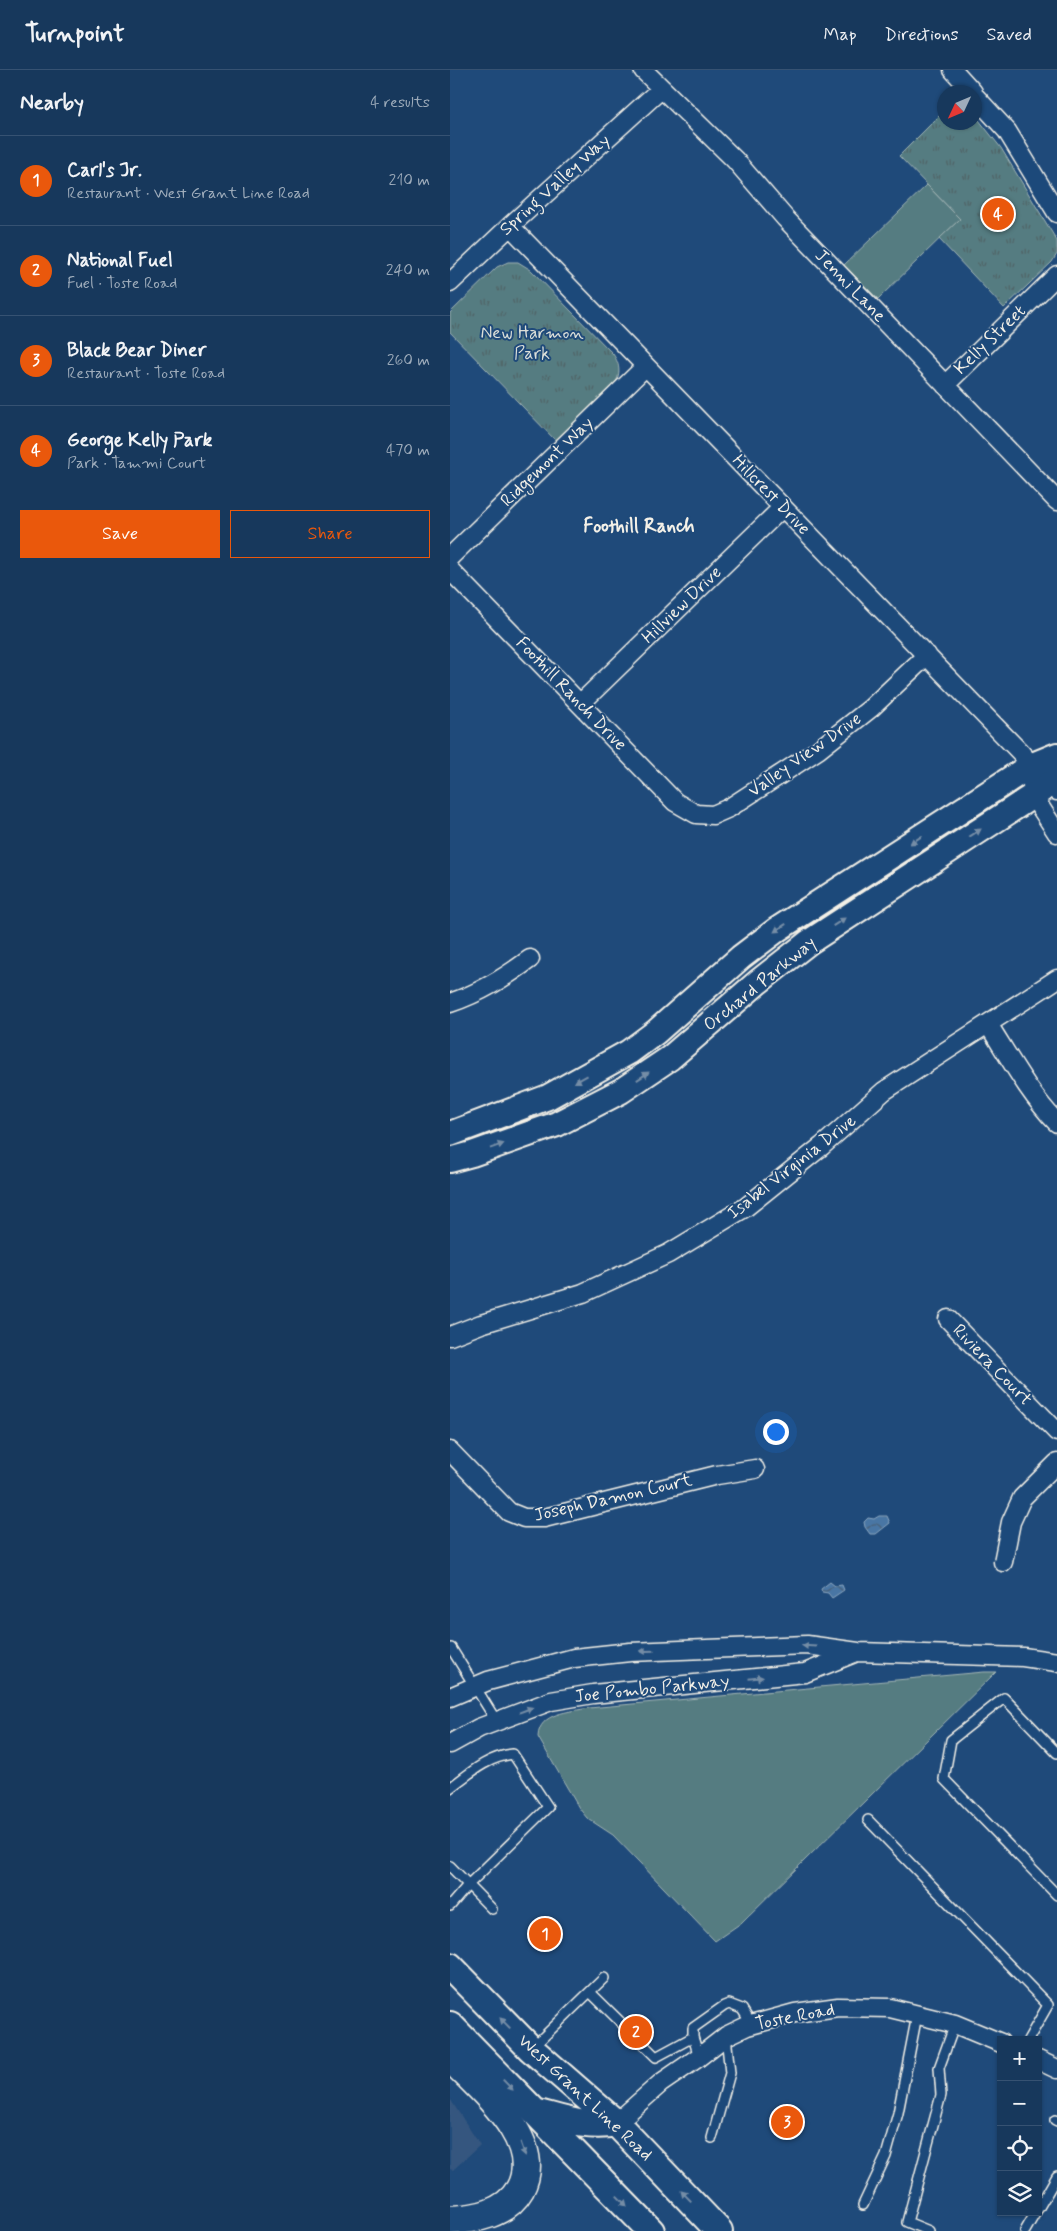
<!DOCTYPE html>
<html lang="en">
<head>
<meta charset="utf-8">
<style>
	body { margin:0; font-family:Mynerve,sans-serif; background:#203f62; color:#f1f3f6 }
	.controls { position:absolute; right:15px; bottom:15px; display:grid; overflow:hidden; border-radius:0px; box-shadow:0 1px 4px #0004 }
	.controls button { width:45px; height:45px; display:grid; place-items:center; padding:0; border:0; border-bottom:1px solid #365272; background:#17385c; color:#f1f3f6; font:25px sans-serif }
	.compass { position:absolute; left:487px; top:15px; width:45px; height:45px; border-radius:50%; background:#17385c; box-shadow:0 1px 4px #0004; rotate:226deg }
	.you { position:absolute; left:325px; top:1361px; width:18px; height:18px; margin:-12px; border:4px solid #fff; border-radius:50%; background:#1a73e8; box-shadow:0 0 0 8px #1a73e833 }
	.badge { display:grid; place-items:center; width:32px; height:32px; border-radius:50%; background:#ea580c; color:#fff; font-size:16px; font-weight:700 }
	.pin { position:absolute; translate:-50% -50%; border:2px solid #fff; box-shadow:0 1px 5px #0006 }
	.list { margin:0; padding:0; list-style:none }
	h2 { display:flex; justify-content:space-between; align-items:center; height:65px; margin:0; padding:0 20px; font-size:21px }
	h2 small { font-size:16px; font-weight:400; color:#9eacbb }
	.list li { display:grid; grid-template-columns:32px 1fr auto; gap:15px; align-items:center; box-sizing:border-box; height:90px; padding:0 20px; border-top:1px solid #365272 }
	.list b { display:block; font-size:19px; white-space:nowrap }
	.list p { margin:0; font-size:16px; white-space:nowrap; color:#9eacbb }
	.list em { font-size:16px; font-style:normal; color:#9eacbb }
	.actions { display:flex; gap:10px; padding:15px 20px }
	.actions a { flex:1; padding:11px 0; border:1px solid #ea580c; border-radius:0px; text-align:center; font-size:18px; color:#ea580c }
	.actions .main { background:#ea580c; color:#fff }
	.icon { flex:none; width:28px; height:28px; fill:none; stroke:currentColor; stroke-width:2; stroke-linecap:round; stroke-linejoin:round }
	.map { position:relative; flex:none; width:607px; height:2161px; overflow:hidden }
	header { display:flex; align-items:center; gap:30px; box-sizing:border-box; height:70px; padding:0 25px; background:#17385c; border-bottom:1px solid #365272 }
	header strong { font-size:24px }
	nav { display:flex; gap:28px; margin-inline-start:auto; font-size:18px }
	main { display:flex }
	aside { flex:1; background:#17385c }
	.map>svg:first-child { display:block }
</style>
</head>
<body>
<header>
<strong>Turnpoint</strong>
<nav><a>Map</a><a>Directions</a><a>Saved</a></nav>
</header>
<main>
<aside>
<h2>Nearby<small>4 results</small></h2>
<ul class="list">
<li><span class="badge">1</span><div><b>Carl's Jr.</b><p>Restaurant · West Grant Line Road</p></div><em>210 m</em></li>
<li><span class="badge">2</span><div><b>National Fuel</b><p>Fuel · Toste Road</p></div><em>240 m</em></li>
<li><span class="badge">3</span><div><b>Black Bear Diner</b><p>Restaurant · Toste Road</p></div><em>260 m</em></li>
<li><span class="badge">4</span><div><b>George Kelly Park</b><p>Park · Tammi Court</p></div><em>470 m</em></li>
</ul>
<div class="actions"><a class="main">Save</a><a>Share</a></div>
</aside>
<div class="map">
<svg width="607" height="2161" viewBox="0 0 607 2161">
	<defs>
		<pattern id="park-tufts" width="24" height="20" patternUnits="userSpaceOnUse" patternTransform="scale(1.25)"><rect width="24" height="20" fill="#557b81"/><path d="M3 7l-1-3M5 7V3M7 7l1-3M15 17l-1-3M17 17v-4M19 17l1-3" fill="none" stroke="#506466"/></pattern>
		<pattern id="water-waves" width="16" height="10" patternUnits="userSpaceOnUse" patternTransform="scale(1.25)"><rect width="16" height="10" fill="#4976a4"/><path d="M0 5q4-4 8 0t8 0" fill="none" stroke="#495f75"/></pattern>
	</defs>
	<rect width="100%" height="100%" fill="#1f4a7a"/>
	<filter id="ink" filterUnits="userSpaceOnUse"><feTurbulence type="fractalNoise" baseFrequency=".02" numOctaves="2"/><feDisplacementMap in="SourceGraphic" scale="10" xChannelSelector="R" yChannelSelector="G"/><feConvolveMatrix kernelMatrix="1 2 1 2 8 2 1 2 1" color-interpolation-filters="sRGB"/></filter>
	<g filter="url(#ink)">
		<path fill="#36577f" d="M0 2029 30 2075 3 2100 0 2099Z"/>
		<path fill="#557b81" stroke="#a4b6b4" d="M477 115 510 149 428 229 394 195Z
			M534 1602H546L291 1853 265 1871 163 1765 137 1748 129 1738 88 1667C89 1642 120 1642 139 1638Z"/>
		<path fill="url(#park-tufts)" stroke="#a4b6b4" d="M494 41V52H524L525 45 551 78 607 171V184L602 192 554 238 489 169 510 149 449 86Z
			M58 192H68L81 200 163 284C171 296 171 306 162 318L107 372 0 262V243L47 197Z"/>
		<path fill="url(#water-waves)" stroke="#8da7bf" d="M429 1446H437L440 1453 426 1464H420L415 1457 414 1452 418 1448 424 1449Z
			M380 1512 385 1516 392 1515 394 1520 382 1528 378 1523 372 1522 371 1519Z"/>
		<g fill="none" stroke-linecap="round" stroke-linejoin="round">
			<defs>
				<path id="lane" d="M0 1579 1 1578 47 1652
					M607 1683 554 1628 501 1670 494 1709 607 1825
					M0 1718C20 1703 37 1687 63 1684L98 1737 18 1815 0 1836
					M418 1750 598 1935 578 1970
					M0 1796 42 1839
					M140 1922 206 1987 243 1967
					M83 1977 154 1908
					M249 1987 243 1967V1958L274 1936 279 1934 292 1939 297 1947V1956
					M605 2050 607 2051
					M262 2068 280 2003 276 1966
					M413 2135 436 2086 448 2043 467 1945
					M588 2139 607 2106
					M479 2161 457 2152 491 2025 489 1998 505 1954
					M575 2161 586 2142"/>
				<path id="street" d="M193 0 285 90 335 148 607 431
					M503 0 523 22
					M524 25 557 61 607 143
					M60 156 571 683C582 697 598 706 607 721
					M0 213 60 156 211 19
					M495 315 607 205
					M0 487 195 297
					M0 500 225 732 246 744 263 745 279 738 368 680 421 638 477 585
					M131 633 333 437
					M582 714 583 726 607 763
					M0 933C30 923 54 908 80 889
					M538 954C559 987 579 1024 607 1053
					M498 1249 607 1362
					M0 1266 31 1254 133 1223 218 1184 296 1137 372 1076 434 1021 607 909
					M0 1381 59 1442 74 1448H94L267 1405 305 1399
					M553 1492 561 1452 572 1428 607 1393
					M0 1627 38 1611 124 1588 180 1582 357 1575 408 1582 573 1587 607 1592
					M0 1674 29 1658 101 1631 143 1624 355 1603 407 1582
					M588 1990 607 1999
					M166 2053 211 2013 249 1987 276 1966 297 1956 345 1943 388 1937 440 1938 505 1954 551 1973"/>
				<path id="secondary" d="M0 1064 98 1027 179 982 206 962 291 887 328 859 580 696 607 685
					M0 1090 22 1084 107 1054 171 1021 220 988 308 912 359 872 607 710"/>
				<path id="primary" d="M0 1896 81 1979 166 2053 269 2161
					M0 1955 201 2161
					M85 2042C112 2049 138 2059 166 2053"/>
				<path id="highway" d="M0 1987C30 2019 96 2071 70 2119 56 2144 26 2149 0 2150"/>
			</defs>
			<use href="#lane" stroke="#f4f1e8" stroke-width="12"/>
			<use href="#street" stroke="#f4f1e8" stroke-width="21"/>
			<use href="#secondary" stroke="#f4f1e8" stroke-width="28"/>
			<use href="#primary" stroke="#f4f1e8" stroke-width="30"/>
			<use href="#highway" stroke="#f4f1e8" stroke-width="31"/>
			<use href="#lane" stroke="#1f4a7a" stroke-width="9"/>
			<use href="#street" stroke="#1f4a7a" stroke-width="18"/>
			<use href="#secondary" stroke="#1f4a7a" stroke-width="24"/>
			<use href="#primary" stroke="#1f4a7a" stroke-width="26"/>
			<use href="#highway" stroke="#1f4a7a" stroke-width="28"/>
		</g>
		<defs><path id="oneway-solid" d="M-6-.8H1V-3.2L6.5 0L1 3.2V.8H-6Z" transform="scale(1.25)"/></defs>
		<g fill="#748da6">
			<use href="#oneway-solid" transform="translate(525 763) rotate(-33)"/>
			<use href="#oneway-solid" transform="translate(466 770) rotate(147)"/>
			<use href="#oneway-solid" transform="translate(389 852) rotate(-33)"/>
			<use href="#oneway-solid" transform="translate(330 858) rotate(146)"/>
			<use href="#oneway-solid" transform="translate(193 1006) rotate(-34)"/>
			<use href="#oneway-solid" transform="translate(131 1009) rotate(151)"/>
			<use href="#oneway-solid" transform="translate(47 1076) rotate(-20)"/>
			<use href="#oneway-solid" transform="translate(359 1576) rotate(-176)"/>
			<use href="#oneway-solid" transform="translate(197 1581) rotate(178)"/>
			<use href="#oneway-solid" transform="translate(306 1608) rotate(-6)"/>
			<use href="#oneway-solid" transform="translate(76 1640) rotate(-21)"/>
			<use href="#oneway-solid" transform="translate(55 1953) rotate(-134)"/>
			<use href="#oneway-solid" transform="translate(58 2015) rotate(46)"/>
			<use href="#oneway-solid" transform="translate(73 2079) rotate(71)"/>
			<use href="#oneway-solid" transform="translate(236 2126) rotate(-134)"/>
			<use href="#oneway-solid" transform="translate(172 2131) rotate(46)"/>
		</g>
	</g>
	<g text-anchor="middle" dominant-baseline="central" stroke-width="4" stroke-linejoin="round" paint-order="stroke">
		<g font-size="18" fill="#f4f1e8" stroke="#1f4a7a">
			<text transform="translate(105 115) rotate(-42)">Spring Valley Way</text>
			<text transform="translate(400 216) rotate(46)">Jenni Lane</text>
			<text transform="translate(540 270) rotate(-44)">Kelly Street</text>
			<text transform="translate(97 392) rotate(-44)">Ridgemont Way</text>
			<text transform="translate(321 425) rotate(46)">Hillcrest Drive</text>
			<text transform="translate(232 535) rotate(-44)">Hillview Drive</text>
			<text transform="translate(121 624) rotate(46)">Foothill Ranch Drive</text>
			<text transform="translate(355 685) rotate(-35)">Valley View Drive</text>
			<text transform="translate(310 914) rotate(-39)">Orchard Parkway</text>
			<text transform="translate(342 1097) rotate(-38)">Isabel Virginia Drive</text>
			<text transform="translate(542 1295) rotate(46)">Riviera Court</text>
			<text transform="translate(163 1428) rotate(-13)">Joseph Damon Court</text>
			<text transform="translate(202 1619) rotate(-6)">Joe Pombo Parkway</text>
			<text transform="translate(345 1947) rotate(-11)">Toste Road</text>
			<text transform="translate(135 2028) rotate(43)">West Grant Line Road</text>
		</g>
		<g font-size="18" fill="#dcdfd9" stroke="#1f4a7a">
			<text x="82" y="263">New Harmon<tspan x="82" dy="21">Park</tspan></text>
		</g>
		<g font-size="19" font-weight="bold" fill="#f4f1e8" stroke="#1f4a7a">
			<text x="189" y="456">Foothill Ranch</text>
		</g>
	</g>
</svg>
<div class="controls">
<button>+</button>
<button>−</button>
<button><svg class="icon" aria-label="locate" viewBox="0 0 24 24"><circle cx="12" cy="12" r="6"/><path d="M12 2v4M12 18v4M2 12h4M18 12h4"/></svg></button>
<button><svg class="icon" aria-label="layers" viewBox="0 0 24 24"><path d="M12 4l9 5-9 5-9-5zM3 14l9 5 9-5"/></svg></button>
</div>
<svg class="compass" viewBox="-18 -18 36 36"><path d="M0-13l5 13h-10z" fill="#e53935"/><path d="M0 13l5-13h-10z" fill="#9eacbb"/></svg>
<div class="you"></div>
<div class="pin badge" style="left:95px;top:1864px">1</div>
<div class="pin badge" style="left:186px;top:1962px">2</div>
<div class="pin badge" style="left:337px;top:2052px">3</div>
<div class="pin badge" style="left:548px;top:144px">4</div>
</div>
</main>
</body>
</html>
